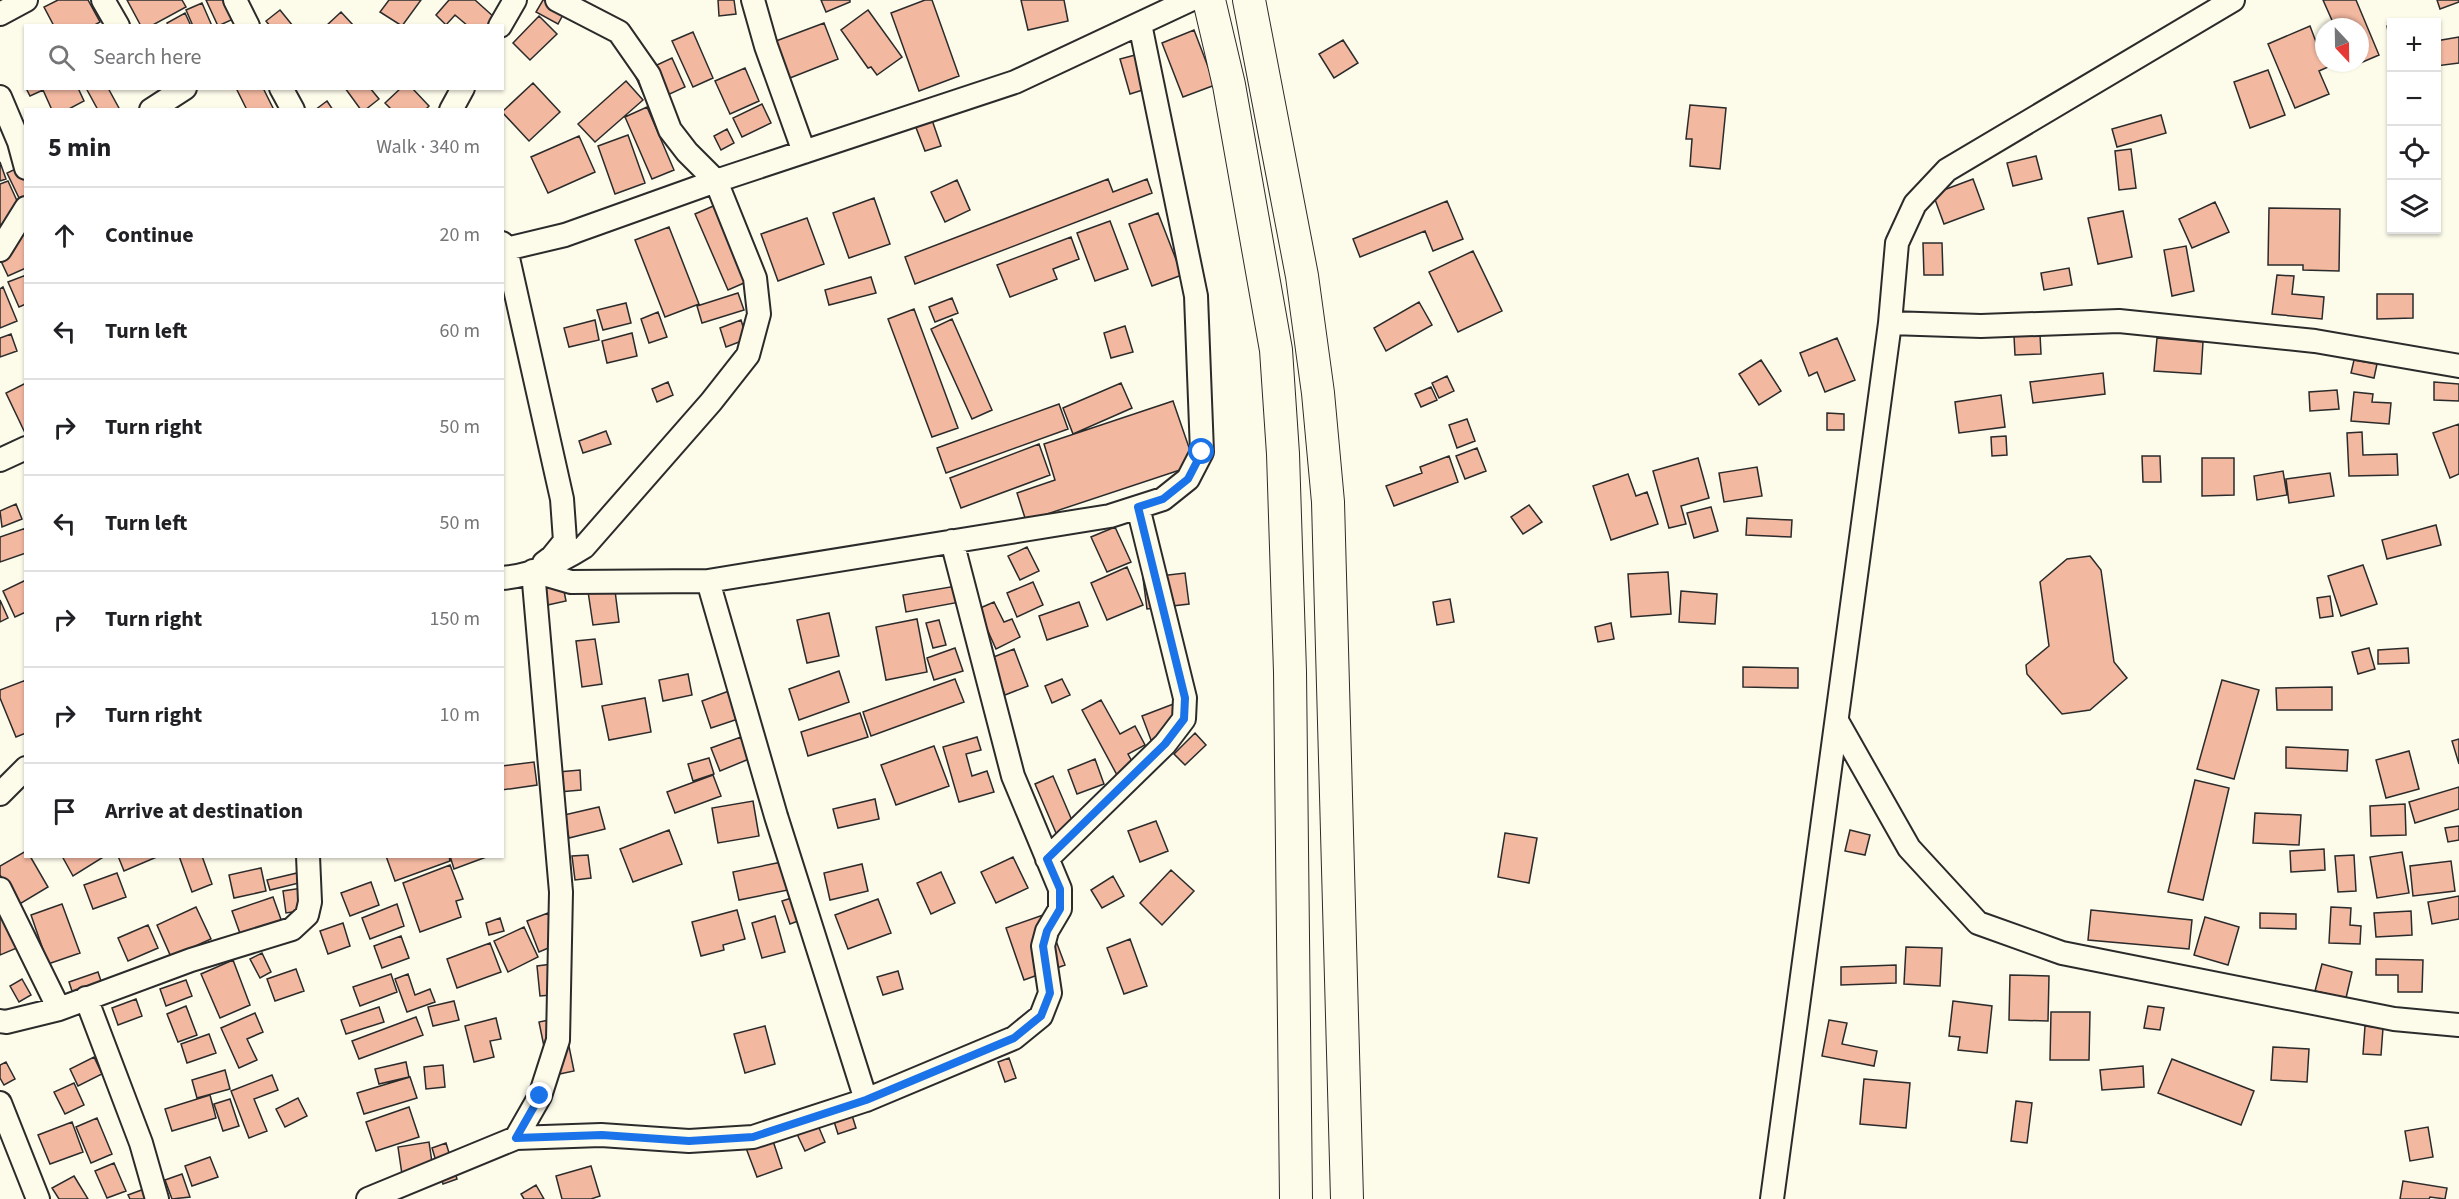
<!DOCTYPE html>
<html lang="en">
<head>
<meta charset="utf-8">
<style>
	body { margin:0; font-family:"Source Sans 3",sans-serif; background:#f6f6f6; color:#202124 }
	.controls { position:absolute; right:18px; top:18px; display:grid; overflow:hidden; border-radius:0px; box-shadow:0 2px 4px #0004 }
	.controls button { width:54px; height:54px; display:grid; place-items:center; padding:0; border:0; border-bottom:2px solid #e0e0e0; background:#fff; color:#202124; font:30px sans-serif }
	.compass { position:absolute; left:2315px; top:18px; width:54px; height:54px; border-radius:50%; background:#fff; box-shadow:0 2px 4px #0004; rotate:158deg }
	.stop { position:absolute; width:18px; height:18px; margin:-14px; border:4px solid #1a73e8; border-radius:50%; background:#fff }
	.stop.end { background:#1a73e8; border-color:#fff; box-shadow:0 2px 6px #0008 }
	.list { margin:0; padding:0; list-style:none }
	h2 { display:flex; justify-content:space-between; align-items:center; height:78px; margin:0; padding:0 24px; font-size:26px }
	h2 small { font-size:20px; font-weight:400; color:#757577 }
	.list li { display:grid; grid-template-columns:39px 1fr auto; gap:18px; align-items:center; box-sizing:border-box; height:96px; padding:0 24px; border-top:2px solid #e0e0e0 }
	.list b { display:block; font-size:22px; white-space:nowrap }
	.list em { font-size:20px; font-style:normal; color:#757577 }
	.icon { flex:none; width:33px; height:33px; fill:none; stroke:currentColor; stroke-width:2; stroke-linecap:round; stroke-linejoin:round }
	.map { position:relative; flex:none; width:2459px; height:1199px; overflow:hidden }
	.search { position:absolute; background:#fff; box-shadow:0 2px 4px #0004; left:24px; top:24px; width:480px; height:66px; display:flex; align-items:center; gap:15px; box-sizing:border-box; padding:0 21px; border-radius:0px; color:#757577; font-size:22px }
	.panel { position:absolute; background:#fff; box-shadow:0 2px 4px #0004; left:24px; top:108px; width:480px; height:750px; border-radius:0px }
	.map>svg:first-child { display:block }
</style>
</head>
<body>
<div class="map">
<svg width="2459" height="1199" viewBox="0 0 2459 1199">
	<rect width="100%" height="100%" fill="#fdfbea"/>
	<path fill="#f2b8a0" stroke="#2b2b2b" stroke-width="1.5" d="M58 0H88L100 22 93 26H54L44 7Z
		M127 0H182L186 7 151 26H141Z
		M206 0H232L240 16 218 26Z
		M389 0H421L402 26 380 12Z
		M449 0H475L494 17 487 26H468L455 15 446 25 436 15Z
		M543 0H571L558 24 536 12Z
		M718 0H734L736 14 719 16Z
		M821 0H850V2L826 12Z
		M925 0H932L959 76 919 91 891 13Z
		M1021 0H1064L1068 21 1028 30Z
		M2323 0H2356L2379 55 2351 67 2350 63H2360V27H2335Z
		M2437 0H2459V2L2440 9Z
		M202 3 212 26H193L186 10Z
		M280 10 293 26H270L266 21Z
		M868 10 902 57 877 75 871 67 868 68 841 30Z
		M341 12 354 26H326Z
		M185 13 191 26H169L167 23Z
		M539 16 557 34 530 60 513 43Z
		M824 23 838 59 790 78 776 41Z
		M2392 25V52L2387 26Z
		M2310 26 2324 63 2328 67 2319 71 2329 94 2295 108 2268 44Z
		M1194 30 1215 85 1183 97 1162 43Z
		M693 32 713 78 693 87 672 41Z
		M2459 37V63L2436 66V41Z
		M1343 40 1358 63 1334 78 1319 54Z
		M1139 54 1149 88 1130 94 1120 59Z
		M672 58 685 87 648 104 635 75Z
		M745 68 759 101 730 114 715 81Z
		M2268 70 2285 115 2250 128 2234 82Z
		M626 81 643 100 595 142 578 124Z
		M533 83 560 112 529 141 502 112Z
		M26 88H78L84 101 67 110H52L43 90 30 96Z
		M86 88H108L120 110H98Z
		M236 88H263L274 110H247Z
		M345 88H370L379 99 365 110H361Z
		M401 88H412L429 106 425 110H392L385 103Z
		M327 101 333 110H315Z
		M762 104 771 123 742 137 733 118Z
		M1690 105 1726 108 1720 169 1690 166 1692 139H1686Z
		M647 107 674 170 652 179 625 117Z
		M2161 115 2166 133 2117 147 2112 129Z
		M932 120 941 146 925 151 915 125Z
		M727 129 734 143 721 150 714 136Z
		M628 135 645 183 615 194 598 146Z
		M579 136 595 172 548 193 531 157Z
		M2131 149 2136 188 2119 190 2115 151Z
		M2036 156 2042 179 2013 186 2007 163Z
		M0 162 6 179 0 181Z
		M24 165 26 197 20 200 7 173Z
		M1108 179 1113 192 1147 179 1152 193 915 284 905 257Z
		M1973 179 1984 209 1944 224 1933 194Z
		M957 180 970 210 945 222 931 192Z
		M8 181 23 214 0 225V184Z
		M874 198 890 244 849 258 833 213Z
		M727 200 760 276 728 290 695 214Z
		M1447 201 1463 239 1433 251 1425 231 1360 257 1353 239Z
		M2215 202 2229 232 2192 248 2179 219Z
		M2269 208 2340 209 2339 271 2303 270V265H2268Z
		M2123 211 2132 257 2098 264 2088 218Z
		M1158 213 1182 275 1152 286 1129 224Z
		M807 218 824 264 778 281 761 234Z
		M1110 221 1128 269 1095 281 1077 233Z
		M26 226V268L8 276 0 259Z
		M669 227 699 304 665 317 635 240Z
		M1071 237 1079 259 1053 269 1057 279 1010 297 997 265Z
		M1923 243H1942L1943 275H1924Z
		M2186 246 2194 291 2172 296 2164 250Z
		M1473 251 1502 311 1458 332 1429 272Z
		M2069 268 2072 285 2044 290 2041 273Z
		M26 275V304L19 307 8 282Z
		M2277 275 2294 276 2292 294 2324 297 2322 319 2272 314Z
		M871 277 876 293 829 305 825 290Z
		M3 287 17 321 0 328V289Z
		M738 293 744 310 702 323 697 306Z
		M2377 294H2413V318L2377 319Z
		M952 298 958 313 935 322 929 307Z
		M1419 302 1432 325 1386 351 1374 328Z
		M626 303 631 323 603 330 597 310Z
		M914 309 958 428 932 437 888 319Z
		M658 312 667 337 649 343 641 319Z
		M952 319 992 410 972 419 931 329Z
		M595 320 599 340 569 347 564 328Z
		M741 320 747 339 726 347 720 328Z
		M1125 326 1133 352 1111 358 1104 333Z
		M632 333 637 356 607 363 602 341Z
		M11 334 17 351 0 357V338Z
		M2040 334 2041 354 2015 355 2014 336Z
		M1837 338 1855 380 1825 392 1817 372 1809 376 1800 353Z
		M2157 338 2203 342 2201 374 2154 371Z
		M1761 360 1781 391 1759 405 1739 374Z
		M2354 360 2377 364 2374 378 2351 373Z
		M2103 373 2105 394 2033 403 2030 382Z
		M1447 376 1454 391 1439 398 1432 383Z
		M668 382 673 395 657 402 652 389Z
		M2434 382 2459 384V401L2434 400Z
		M26 383V435L6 393Z
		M1121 383 1132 408 1073 434 1063 408Z
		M1431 387 1437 400 1421 407 1415 394Z
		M2337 390 2339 409 2310 411 2309 392Z
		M2354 392 2373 394 2372 402 2391 403 2389 424 2351 421Z
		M2001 395 2005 427 1959 433 1955 402Z
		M1173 401 1195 465 1026 521 1017 493 1055 480 1044 444Z
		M1059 404 1068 429 946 473 937 448Z
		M1827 413 1844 414V430H1827Z
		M1467 419 1475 441 1457 448 1449 425Z
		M2459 424V474L2450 478 2433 433Z
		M606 431 611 444 583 453 579 441Z
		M2362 432 2363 455 2397 454 2398 475 2349 476 2347 433Z
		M2006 436 2007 455 1992 456 1991 437Z
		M1039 444 1050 475 961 508 950 478Z
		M1477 448 1486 471 1465 479 1456 456Z
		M1449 456 1458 482 1394 506 1386 486 1422 473 1420 467Z
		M2142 456H2160L2161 482H2143Z
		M1698 458 1709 498 1681 506 1686 524 1669 528 1653 471Z
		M2202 458H2234V495L2202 496Z
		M1757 467 1762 496 1724 502 1719 473Z
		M2283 471 2287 495 2257 500 2254 476Z
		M2330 473 2334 496 2289 503 2286 479Z
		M1628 474 1636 496 1647 492 1658 524 1611 540 1593 486Z
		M16 504 22 519 2 527 0 511Z
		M1529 505 1542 522 1523 534 1511 517Z
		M1711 507 1718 531 1694 538 1687 513Z
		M1747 518 1792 520 1791 537 1746 535Z
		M2436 525 2441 545 2387 559 2382 540Z
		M1115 527 1131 562 1107 572 1091 537Z
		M26 528V553L0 562V537Z
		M1027 547 1039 571 1020 580 1008 556Z
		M2090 556 2101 570 2114 662 2127 678 2090 710 2062 714 2027 674 2026 665 2049 646 2040 582 2067 559Z
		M2363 565 2377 604 2341 616 2328 576Z
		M1127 567 1143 605 1107 620 1091 583Z
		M560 571 566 601 543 606 537 576Z
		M1668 572 1671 614 1631 617 1628 574Z
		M1185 573 1189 604 1147 609 1143 578Z
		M613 575 619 622 593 625 586 578Z
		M26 580V612L15 617 3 591Z
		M1033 582 1043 605 1017 617 1007 593Z
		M968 584 971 600 906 612 903 595Z
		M1681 591 1717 594 1715 624 1679 622Z
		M2330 596 2333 616 2320 618 2317 598Z
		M1450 599 1454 622 1437 625 1433 602Z
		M0 600 8 618 0 622Z
		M994 602 1004 622 1012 619 1020 637 996 649 978 609Z
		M1079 602 1088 626 1047 640 1039 616Z
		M829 613 839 656 807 663 797 620Z
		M917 619 927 672 886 680 876 627Z
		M939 620 946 645 933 648 926 623Z
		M1611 623 1614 639 1598 642 1595 627Z
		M595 639 602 684 582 687 576 641Z
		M955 648 963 671 934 680 927 658Z
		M2369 648 2375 669 2358 674 2352 652Z
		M2408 648 2409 663 2378 664V650Z
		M1014 649 1028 686 1005 695 991 658Z
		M1743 667 1798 668V688L1743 687Z
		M839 671 849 702 799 720 789 689Z
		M688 674 692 695 663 701 659 680Z
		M955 679 964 702 871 736 863 712Z
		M1062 679 1070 695 1052 703 1045 686Z
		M26 680V733L16 737 0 698V690Z
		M2222 680 2259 690 2234 779 2197 769Z
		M2332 687V710H2277L2276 688Z
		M737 688 747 716 711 728 702 701Z
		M645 698 651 732 609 740 602 706Z
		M1101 700 1120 734 1135 726 1145 745 1128 754 1141 778 1124 788 1082 710Z
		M1176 703 1185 727 1151 740 1142 716Z
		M860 713 868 737 808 756 801 732Z
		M1195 733 1206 745 1185 765 1174 754Z
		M741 737 749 759 720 771 711 748Z
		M977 737 981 750 966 754 972 776 987 771 994 792 959 802 943 747Z
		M2459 739V764L2452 741Z
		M934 746 949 786 896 805 881 765Z
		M2286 747 2348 750 2347 771 2286 768Z
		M2409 751 2419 789 2386 798 2376 760Z
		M709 758 714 774 693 781 688 764Z
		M1095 759 1104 784 1077 794 1068 770Z
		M534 762 537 785 502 790V766Z
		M580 770 581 790 559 792 558 772Z
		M713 775 721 796 675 813 667 792Z
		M1053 776 1080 839 1062 847 1035 784Z
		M2195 780 2229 788 2203 900 2168 892Z
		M2459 787V809L2415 823 2409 802Z
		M875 799 879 819 838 828 833 809Z
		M753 801 759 836 718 843 712 808Z
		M2405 804 2406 835 2371 836 2370 806Z
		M599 807 605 829 569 838 564 815Z
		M2255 813 2301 815 2299 845 2253 843Z
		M1156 821 1168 851 1140 862 1128 831Z
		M2459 826V840L2448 842 2445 828Z
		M669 830 682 864 633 882 620 849Z
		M1850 830 1870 835 1865 855 1845 851Z
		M1505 833 1537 838 1529 883 1498 877Z
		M2324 849 2325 870 2291 872 2290 851Z
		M26 851V856H30L48 887 18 905 0 875V866Z
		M2402 852 2409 893 2377 898 2370 857Z
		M588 855 591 878 575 880 572 856Z
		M2354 855 2356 891 2338 892 2335 856Z
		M62 856H105L73 876Z
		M118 856H159L124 871Z
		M179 856H202L212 884 192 892Z
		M386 856H449L450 861 395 881Z
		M450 856H489L454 869Z
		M1013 857 1028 888 996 903 981 872Z
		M2451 861 2455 891 2413 896 2410 866Z
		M782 862 788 890 739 900 733 872Z
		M862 864 868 891 830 900 824 873Z
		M450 865 463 899 456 901 461 917 420 932 403 883Z
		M261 868 266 891 234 898 229 875Z
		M1171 870 1194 891 1162 925 1140 903Z
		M941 872 955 903 931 914 917 883Z
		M117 873 126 897 93 909 84 885Z
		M297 873 299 883 270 890 267 880Z
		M1113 876 1124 896 1102 908 1091 890Z
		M371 882 379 905 350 916 341 893Z
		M302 888 305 910 286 913 283 891Z
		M801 895 809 917 790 924 782 901Z
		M2459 896V919L2432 924 2428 902Z
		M273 897 283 925 242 939 232 911Z
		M878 899 891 933 848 949 835 915Z
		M62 904 80 953 48 964 31 915Z
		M397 904 404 926 370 939 362 918Z
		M196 907 211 939 171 957 157 925Z
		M2331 907 2351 908 2350 925 2361 926 2360 944 2329 943Z
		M737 910 745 939 723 945 724 950 701 956 692 922Z
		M2091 910 2192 920 2189 949 2088 940Z
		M0 911 24 945 0 955Z
		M2411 911 2412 935 2376 937 2374 913Z
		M548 913 560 943 539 952 527 921Z
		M2260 913 2296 914V929L2260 928Z
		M1046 914 1065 965 1024 980 1006 928Z
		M775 916 785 952 762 958 752 923Z
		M2205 917 2239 927 2228 965 2194 955Z
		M500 918 504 931 489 935 486 923Z
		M343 923 350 946 328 954 320 931Z
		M148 925 158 948 128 961 118 938Z
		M524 927 538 957 508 972 494 941Z
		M401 936 409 958 382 968 374 946Z
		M1130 939 1147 986 1124 994 1107 948Z
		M490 943 501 972 457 988 447 959Z
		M1906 947 1942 948 1940 986 1904 984Z
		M262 953 271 972 260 978 250 959Z
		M2376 959 2423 960 2422 992H2398V975H2376Z
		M233 960 250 1005 220 1018 201 974Z
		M560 963 563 994 540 996 537 966Z
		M2322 964 2352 972 2346 998 2315 991Z
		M1896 965V983L1841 985V967Z
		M296 969 304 991 275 1001 267 979Z
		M898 971 903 989 883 995 877 977Z
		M98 972 104 990 75 1000 69 982Z
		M391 974 397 992 360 1006 353 987Z
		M408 974 415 995 430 989 435 1002 407 1012 395 979Z
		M2010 975 2049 976 2048 1021 2009 1020Z
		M22 979 31 995 19 1002 10 986Z
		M186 980 192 996 166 1006 160 989Z
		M136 999 142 1016 118 1025 112 1008Z
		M454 1001 459 1020 433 1026 428 1007Z
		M1953 1001 1992 1006 1987 1053 1958 1050 1960 1037 1949 1036Z
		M186 1006 197 1035 178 1042 167 1014Z
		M2148 1006 2164 1008 2160 1030 2144 1028Z
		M379 1007 384 1022 346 1034 341 1020Z
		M2051 1012H2090L2089 1060H2050Z
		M255 1013 263 1032 247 1039 257 1060 239 1068 221 1028Z
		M416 1017 423 1035 359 1059 352 1041Z
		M563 1017 574 1071 550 1076 539 1022Z
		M496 1018 501 1039 490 1041 494 1057 474 1062 465 1026Z
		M1829 1020 1847 1023 1842 1044 1877 1051 1874 1066 1822 1056Z
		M765 1026 775 1064 745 1073 734 1034Z
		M2365 1026 2383 1028 2381 1055 2363 1054Z
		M209 1034 216 1053 187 1063 181 1044Z
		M2273 1047 2309 1049 2307 1082 2271 1080Z
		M94 1057 102 1074 78 1086 70 1069Z
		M1009 1058 1016 1078 1005 1082 998 1062Z
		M2172 1059 2254 1091 2241 1125 2158 1093Z
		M6 1062 15 1079 4 1085 0 1078V1065Z
		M406 1062 409 1077 379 1084 375 1069Z
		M443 1065 445 1087 426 1089 424 1067Z
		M2143 1066 2144 1087 2102 1090 2100 1070Z
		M225 1070 230 1089 197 1098 192 1080Z
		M272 1075 278 1090 254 1099 267 1131 249 1138 231 1091Z
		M410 1077 417 1098 364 1114 357 1093Z
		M1864 1079 1910 1083 1906 1128 1860 1124Z
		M74 1083 84 1105 65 1114 54 1092Z
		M210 1095 216 1118 172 1131 165 1109Z
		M298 1098 307 1116 285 1127 276 1109Z
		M230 1099 239 1126 223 1131 214 1104Z
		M2016 1101 2032 1103 2027 1143 2011 1141Z
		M409 1107 419 1137 376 1151 366 1122Z
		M850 1109 856 1128 838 1134 832 1115Z
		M97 1118 112 1154 91 1163 76 1127Z
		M72 1122 83 1152 50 1164 38 1135Z
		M817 1123 825 1142 805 1151 796 1132Z
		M2428 1127 2433 1157 2410 1161 2405 1131Z
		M772 1138 782 1168 757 1177 746 1148Z
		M429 1142 435 1183 404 1188 398 1147Z
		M446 1143 457 1179 443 1184 432 1148Z
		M210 1157 218 1177 192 1186 185 1166Z
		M114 1163 126 1191 107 1198 95 1171Z
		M591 1166 600 1196 591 1199H562L556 1176Z
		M182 1174 190 1197 172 1199 165 1180Z
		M74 1176 88 1199H59L52 1188Z
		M2403 1181 2447 1188 2445 1199 2430 1197 2429 1199H2400Z
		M536 1185 544 1199H524L521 1194Z
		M147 1188 151 1199H130L128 1195Z"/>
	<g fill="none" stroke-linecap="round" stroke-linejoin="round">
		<defs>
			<path id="street" d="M103 0 118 26
				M235 0 248 26
				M753 0 766 46 804 152
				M0 14 26 0
				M500 26 515 0
				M281 88 293 110
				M0 97 19 142 26 168
				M151 110 185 88
				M451 110 463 88
				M502 243 506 249 565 235 716 181 1015 82 1190 0
				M506 249 562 499 565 541 552 557 544 563
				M0 250 26 208
				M1890 323 1981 326 2119 321 2315 341 2459 366
				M0 460 26 448
				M533 571 571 582 708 581 1110 516 1163 499 1188 479 1202 452 1196 296 1140 24
				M502 578C532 576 560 562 584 547L711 402 748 355 759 314 755 278 716 181 687 152 670 130 649 75 619 32 557 0
				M708 581 776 816 866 1100
				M1837 721 1909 848 1978 923 2062 953 2394 1019 2459 1025
				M0 794 26 768
				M1047 859 1165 744 1184 719 1185 698 1138 507
				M0 889 59 1009
				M86 998 141 1143 157 1199
				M0 1021 6 1022 59 1009 191 960 292 929 307 915 310 902 308 856
				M0 1103 38 1199
				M516 1138 540 1096 558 1040 561 892 533 571
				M368 1199 516 1138 601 1135 689 1141 753 1137 866 1100 1014 1038 1041 1016 1050 993 1043 946 1047 931 1060 909V889L1013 776 952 541
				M1772 1199 1890 323 1897 243 1915 204 1947 170 2233 0"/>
			<path id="secondary" d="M1209 0 1229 85 1276 350 1283 454 1290 672 1296 1199
				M1249 0 1302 276 1318 393 1328 502 1347 1199"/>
		</defs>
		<use href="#street" stroke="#2b2b2b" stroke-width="26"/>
		<use href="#secondary" stroke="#2b2b2b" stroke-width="34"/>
		<use href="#street" stroke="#fdfbea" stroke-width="22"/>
		<use href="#secondary" stroke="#fdfbea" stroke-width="32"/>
	</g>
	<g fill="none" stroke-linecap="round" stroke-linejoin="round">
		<path stroke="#1a73e8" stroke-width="8" d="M540 1096 516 1138 602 1135 689 1141 753 1137 866 1100 1014 1038 1041 1016 1050 993 1043 946 1047 931 1060 909V889L1047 859 1165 744 1184 719 1185 698 1138 507 1163 499 1188 479 1202 452"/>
	</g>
</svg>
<div class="controls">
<button>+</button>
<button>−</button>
<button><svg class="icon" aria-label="locate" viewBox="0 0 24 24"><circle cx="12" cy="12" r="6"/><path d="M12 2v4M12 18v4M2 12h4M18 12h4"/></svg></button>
<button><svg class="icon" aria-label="layers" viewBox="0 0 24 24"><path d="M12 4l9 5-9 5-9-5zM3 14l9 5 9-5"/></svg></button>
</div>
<svg class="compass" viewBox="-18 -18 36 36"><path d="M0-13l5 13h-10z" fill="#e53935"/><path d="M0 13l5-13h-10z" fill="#757577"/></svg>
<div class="stop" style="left:1202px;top:452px"></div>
<div class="stop end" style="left:540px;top:1096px"></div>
<div class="search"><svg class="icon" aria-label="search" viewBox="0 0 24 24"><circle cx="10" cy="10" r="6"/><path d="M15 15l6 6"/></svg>Search here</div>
<section class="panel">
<h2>5 min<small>Walk · 340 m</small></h2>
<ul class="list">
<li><svg class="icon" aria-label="ahead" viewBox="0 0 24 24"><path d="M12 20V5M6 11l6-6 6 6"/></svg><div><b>Continue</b></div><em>20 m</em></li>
<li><svg class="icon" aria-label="left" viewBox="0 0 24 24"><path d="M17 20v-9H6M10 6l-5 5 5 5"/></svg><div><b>Turn left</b></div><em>60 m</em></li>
<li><svg class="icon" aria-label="right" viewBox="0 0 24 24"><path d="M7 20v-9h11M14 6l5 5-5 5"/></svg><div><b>Turn right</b></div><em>50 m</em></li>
<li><svg class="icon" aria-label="left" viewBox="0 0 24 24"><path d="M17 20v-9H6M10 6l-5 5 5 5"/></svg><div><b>Turn left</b></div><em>50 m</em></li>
<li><svg class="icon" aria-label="right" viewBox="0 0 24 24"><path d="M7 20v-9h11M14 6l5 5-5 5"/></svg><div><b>Turn right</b></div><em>150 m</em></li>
<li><svg class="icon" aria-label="right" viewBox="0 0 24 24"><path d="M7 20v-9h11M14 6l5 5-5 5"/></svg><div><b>Turn right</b></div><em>10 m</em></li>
<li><svg class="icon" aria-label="arrive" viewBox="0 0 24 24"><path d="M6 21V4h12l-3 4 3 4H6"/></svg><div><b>Arrive at destination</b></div></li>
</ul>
</section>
</div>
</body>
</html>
